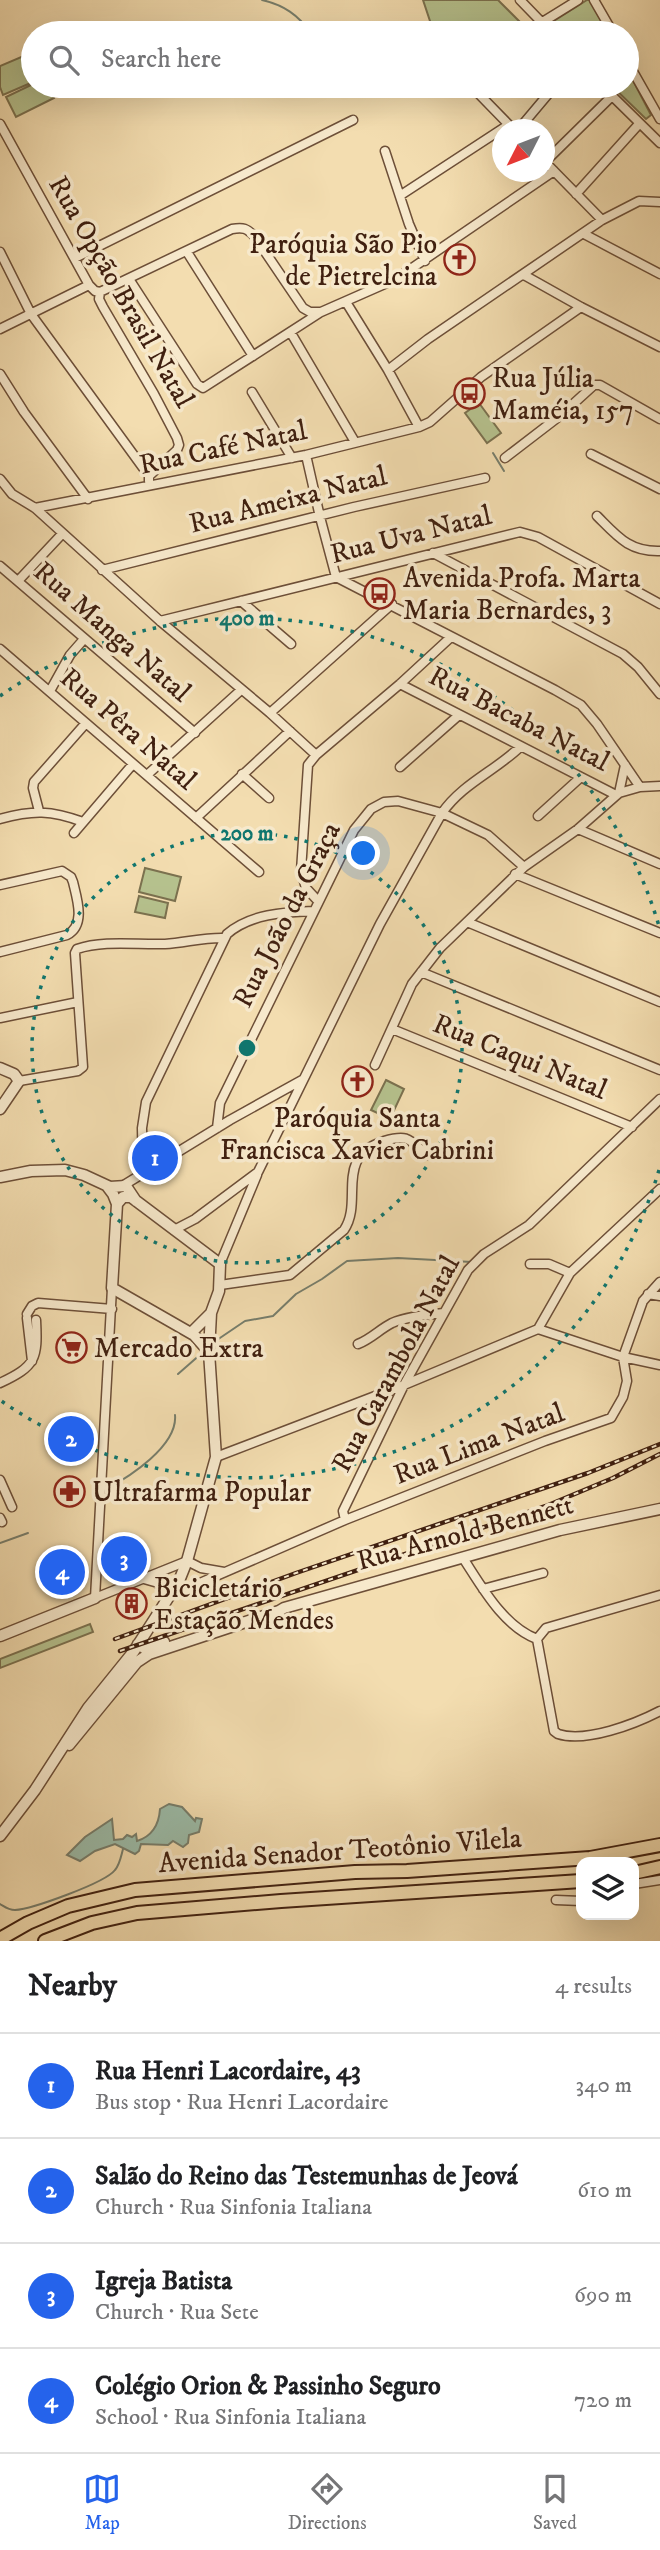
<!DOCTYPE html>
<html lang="en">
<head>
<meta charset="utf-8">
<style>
	body { margin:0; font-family:"IM FELL DW Pica",serif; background:#f6f6f6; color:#202124 }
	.controls { position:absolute; right:21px; bottom:21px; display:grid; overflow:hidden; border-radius:14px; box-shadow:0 7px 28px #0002 }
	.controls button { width:63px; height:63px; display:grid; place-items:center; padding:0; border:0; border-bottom:2px solid #e0e0e0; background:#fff; color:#202124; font:35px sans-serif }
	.compass { position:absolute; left:492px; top:119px; width:63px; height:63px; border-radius:50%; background:#fff; box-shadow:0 7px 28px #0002; rotate:228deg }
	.you { position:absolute; left:364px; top:854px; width:24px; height:24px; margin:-18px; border:5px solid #fff; border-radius:50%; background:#1a73e8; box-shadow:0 0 0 10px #1a73e833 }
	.badge { display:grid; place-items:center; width:46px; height:46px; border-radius:50%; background:#2563eb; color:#fff; font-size:23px; font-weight:700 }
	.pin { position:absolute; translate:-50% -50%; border:4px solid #fff; box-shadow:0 2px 7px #0006 }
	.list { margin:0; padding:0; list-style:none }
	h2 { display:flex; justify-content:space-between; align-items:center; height:91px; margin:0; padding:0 28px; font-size:30px }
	h2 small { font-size:23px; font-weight:400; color:#757577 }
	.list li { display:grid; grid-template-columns:46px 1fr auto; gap:21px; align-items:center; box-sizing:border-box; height:105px; padding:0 28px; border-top:2px solid #e0e0e0 }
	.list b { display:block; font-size:26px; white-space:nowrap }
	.list p { margin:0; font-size:23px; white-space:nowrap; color:#757577 }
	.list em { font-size:23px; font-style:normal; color:#757577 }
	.icon { flex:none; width:38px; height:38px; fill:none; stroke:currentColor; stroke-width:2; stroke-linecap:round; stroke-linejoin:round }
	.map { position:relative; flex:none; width:660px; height:1941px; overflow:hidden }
	.search { position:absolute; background:#fff; box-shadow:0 7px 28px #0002; left:21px; right:21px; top:21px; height:77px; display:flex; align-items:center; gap:18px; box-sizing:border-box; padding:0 24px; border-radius:38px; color:#757577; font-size:26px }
	.sheet { height:511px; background:#fff }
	nav { display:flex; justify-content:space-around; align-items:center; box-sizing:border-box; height:98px; border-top:2px solid #e0e0e0; background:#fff; font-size:19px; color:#757577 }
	nav a { display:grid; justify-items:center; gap:4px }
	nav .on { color:#2563eb }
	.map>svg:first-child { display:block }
</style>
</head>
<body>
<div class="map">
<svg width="660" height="1941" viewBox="0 0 660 1941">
	<rect width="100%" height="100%" fill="#f3ddb0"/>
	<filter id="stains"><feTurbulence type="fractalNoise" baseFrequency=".00286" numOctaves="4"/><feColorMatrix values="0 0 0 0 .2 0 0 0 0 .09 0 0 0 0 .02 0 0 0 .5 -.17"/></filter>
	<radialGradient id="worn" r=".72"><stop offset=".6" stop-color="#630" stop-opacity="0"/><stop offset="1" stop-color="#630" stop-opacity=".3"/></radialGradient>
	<path fill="#b6c28e" stroke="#7b714f" stroke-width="2" d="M423 0H498L531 33H434Z
		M587 0H590L608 33H559L549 24Z
		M33 52V82L3 95 0 87V66Z
		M627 69 651 115 646 119 612 86H627Z
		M33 84V86H48L54 98 16 117 6 97Z
		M479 403 501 433 487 443 465 413Z
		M145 868 181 877 175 901 139 892Z
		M139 896 168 903 165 918 135 912Z
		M386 1080 404 1089 390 1119 371 1110Z
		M90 1624 93 1632 0 1668V1659Z"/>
	<path fill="#9bbca9" stroke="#777e6c" stroke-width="2" d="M169 1804 182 1807 195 1821 196 1818 202 1819 199 1832 189 1835 188 1843 183 1847 173 1841 168 1845 141 1844 139 1851 135 1854 115 1844 95 1851 80 1861 67 1855 85 1837 112 1819 114 1840 123 1839 127 1835 132 1837 136 1834 137 1841C153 1836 159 1824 160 1809Z"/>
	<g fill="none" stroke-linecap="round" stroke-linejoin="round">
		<path stroke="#777e6c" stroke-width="2" d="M262 0C284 5 298 15 311 33
			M493 453 504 471
			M214 1342 245 1321 273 1316 296 1294 322 1279 347 1261 398 1258 472 1262
			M178 1374 202 1353
			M105 1490C129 1477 178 1446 175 1415
			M0 1543 28 1533
			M0 1904C5 1907 8 1910 15 1910 32 1909 105 1883 115 1870 120 1864 121 1856 123 1849"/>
		<defs>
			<path id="minor" d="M520 0 552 33
				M594 0 613 33
				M541 23 578 0
				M627 61 660 119
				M602 86 660 143
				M474 89 511 127
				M0 124 89 285 95 291 100 292 99 299 103 307 154 394 177 438 179 445 177 450 149 476
				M518 130 555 86
				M385 151 409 224 425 261
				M545 162 612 96
				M550 167 602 220
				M576 194 639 124
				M401 195 508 125
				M584 234 660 274
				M0 252 31 314 149 476V481
				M187 252 253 356
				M75 258 353 120
				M524 275 581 307 660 347
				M129 279 197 384 203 388 321 312
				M100 292 232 229C243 227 247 228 255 237L303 308 310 312H321L396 279 554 171
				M346 302 388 370 419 427
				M0 329 89 285
				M291 333 355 442
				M388 370 428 339 602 220 639 201 660 202
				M0 374 24 412 88 499
				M252 392 292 458
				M591 454 660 489
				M306 455 320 517 336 577 555 690 581 705 597 724 640 787 660 786
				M505 458 561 415 594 385H600L660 419
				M0 479 12 494 35 508 160 621 270 713 316 755
				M35 508 306 455 419 427 430 422 481 377 581 307
				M597 516C617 536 629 552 660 551
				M433 553 623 654 638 667 660 694
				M0 566 195 733
				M102 570 354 507 485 478
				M18 581 62 534
				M241 601 291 644
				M160 621 520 532 538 537 660 604
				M0 649 259 872
				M400 684 616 795
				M50 691 70 655 84 639
				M270 713 392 604
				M400 767 459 715
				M242 774 269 798
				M147 775 241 690
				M619 793 625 765
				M39 811 33 788 34 782 86 723
				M538 816 581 777
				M196 818 290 731
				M0 819C33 810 51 810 83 822
				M578 829 660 864
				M74 833 133 764
				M515 874 660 933
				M0 885 62 871 71 877 73 882C77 899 86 925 67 935L0 952
				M318 901 306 888 301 871 308 765 316 755 400 684 451 637
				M467 922 660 1002
				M421 972 660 1070
				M0 1018 78 1002
				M392 1029 632 1127
				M375 1065 412 984 440 948 524 867 578 829 619 793 640 787
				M19 1081 78 1071 83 1067 75 953 77 949C104 940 136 945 165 944 185 943 204 937 225 938
				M217 1128 220 1103 354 830 371 809 384 802 398 801 442 813 488 835 524 867
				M143 1174 142 1128 146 1102 227 934C250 914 284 912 313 911
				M124 1185 230 1120 302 1080
				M174 1230 195 1219 258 1172 380 924 442 813C462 784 495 771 520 747
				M220 1264 257 1175
				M530 1264H549L570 1273
				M220 1285 290 1275 344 1230C364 1201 333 1157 384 1141 408 1134 409 1139 427 1155
				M112 1288 95 1598 187 1561 201 1568 224 1572
				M648 1294 660 1296
				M27 1314 32 1306 38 1303 112 1309
				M27 1318 32 1361
				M538 1329 570 1273 660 1189
				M538 1329 623 1357 660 1365
				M358 1344C371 1339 380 1329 392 1323 408 1316 427 1315 443 1313
				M0 1383C36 1366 38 1359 36 1320
				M216 1457 404 1385 538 1329
				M0 1480 12 1507
				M0 1518 2 1522
				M345 1520 343 1511 404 1385 468 1270 484 1254 529 1225 660 1099
				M463 1558C482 1587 503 1626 537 1639
				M144 1579 158 1583 167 1600
				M483 1589 543 1573
				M660 1595 546 1628 537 1639 554 1731 558 1734C586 1743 635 1724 660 1711
				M170 1596 345 1520 545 1441 611 1418 623 1397 627 1381 623 1357 643 1301 660 1282
				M634 1884 660 1880
				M556 1900 581 1901"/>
			<path id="tertiary" d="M0 1068 14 1074 19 1081 0 1109
				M0 1177 31 1171 65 1170 84 1175 110 1187 126 1186 136 1201
				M107 1186 113 1194 117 1204 112 1288 194 1335 209 1352
				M191 1333 211 1313
				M0 1636 95 1598
				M138 1644 144 1648 164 1642
				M69 1745 137 1662 149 1654 279 1611 284 1608 560 1530 660 1509
				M0 1836 35 1790 88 1708 134 1651 179 1581 187 1561 216 1457 209 1352 211 1313 219 1291 220 1264 131 1197H123L117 1204"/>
			<path id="primary" d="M634 1873 660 1867
				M0 1939 28 1923 68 1906 135 1890 355 1872 407 1871 590 1858 660 1845
				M45 1941 92 1923 137 1913 281 1901 581 1881"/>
		</defs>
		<use href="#minor" stroke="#6d4f38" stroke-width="11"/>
		<use href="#tertiary" stroke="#6d4f38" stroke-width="13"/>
		<use href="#primary" stroke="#402010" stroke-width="16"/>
		<use href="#minor" stroke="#f7e9cc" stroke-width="8"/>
		<use href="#tertiary" stroke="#f7e9cc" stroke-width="10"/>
		<use href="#primary" stroke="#f3ddb0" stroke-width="12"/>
		<defs>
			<path id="rail" d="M115 1639 296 1573 588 1473 660 1444
				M120 1651 546 1506 613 1478 660 1454"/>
		</defs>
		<use href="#rail" stroke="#402010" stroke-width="4.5"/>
		<use href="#rail" stroke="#f7e9cc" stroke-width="2" stroke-dasharray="5" stroke-linecap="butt"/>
	</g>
	<g fill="none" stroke="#0f766e" stroke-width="3.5" stroke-dasharray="3.5 7">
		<circle cx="247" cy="1048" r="215"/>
		<path d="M659 1170A430 430 0 0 1 0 1400M0 696A430 430 0 0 1 659 926"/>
	</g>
	<defs>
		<symbol id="church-ring" viewBox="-11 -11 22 22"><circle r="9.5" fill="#f7e9cc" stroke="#8f2418" stroke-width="1.5"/><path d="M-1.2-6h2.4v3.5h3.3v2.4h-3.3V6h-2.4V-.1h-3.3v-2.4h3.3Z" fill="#8f2418"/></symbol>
		<symbol id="bus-ring" viewBox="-11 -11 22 22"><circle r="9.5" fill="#f7e9cc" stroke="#8f2418" stroke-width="1.5"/><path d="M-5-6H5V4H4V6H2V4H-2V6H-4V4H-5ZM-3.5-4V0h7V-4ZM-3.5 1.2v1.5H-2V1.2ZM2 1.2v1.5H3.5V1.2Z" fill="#8f2418"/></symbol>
		<symbol id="supermarket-ring" viewBox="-11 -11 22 22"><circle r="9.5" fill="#f7e9cc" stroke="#8f2418" stroke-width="1.5"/><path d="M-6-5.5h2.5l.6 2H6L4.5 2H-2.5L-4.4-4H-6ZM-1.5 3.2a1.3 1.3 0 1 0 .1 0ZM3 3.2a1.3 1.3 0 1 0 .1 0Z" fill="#8f2418"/></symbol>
		<symbol id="pharmacy-ring" viewBox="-11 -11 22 22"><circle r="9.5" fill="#f7e9cc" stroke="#8f2418" stroke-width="1.5"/><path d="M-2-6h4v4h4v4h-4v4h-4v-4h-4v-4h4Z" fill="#8f2418"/></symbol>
		<symbol id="building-ring" viewBox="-11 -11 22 22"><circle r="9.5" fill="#f7e9cc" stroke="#8f2418" stroke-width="1.5"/><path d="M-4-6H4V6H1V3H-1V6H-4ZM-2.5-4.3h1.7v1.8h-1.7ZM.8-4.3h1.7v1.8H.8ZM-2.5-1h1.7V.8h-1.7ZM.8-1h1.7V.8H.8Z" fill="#8f2418"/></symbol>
	</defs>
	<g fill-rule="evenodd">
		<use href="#church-ring" x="442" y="242" width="35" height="35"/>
		<use href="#bus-ring" x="452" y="376" width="35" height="35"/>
		<use href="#bus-ring" x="362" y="576" width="35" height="35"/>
		<use href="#church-ring" x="340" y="1064" width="35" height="35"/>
		<use href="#supermarket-ring" x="54" y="1330" width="35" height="35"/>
		<use href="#pharmacy-ring" x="52" y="1474" width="35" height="35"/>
		<use href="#building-ring" x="114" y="1586" width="35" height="35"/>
	</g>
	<g text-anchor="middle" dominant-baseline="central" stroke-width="7" stroke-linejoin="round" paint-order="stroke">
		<g font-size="28" fill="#402010" stroke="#f7e9cc" text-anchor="start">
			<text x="437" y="244" text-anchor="end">Paróquia São Pio<tspan x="437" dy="32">de Pietrelcina</tspan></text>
			<text x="492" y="378">Rua Júlia<tspan x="492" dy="32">Maméia, 157</tspan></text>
			<text x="403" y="578">Avenida Profa. Marta<tspan x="403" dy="32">Maria Bernardes, 3</tspan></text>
			<text x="357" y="1118" text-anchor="middle">Paróquia Santa<tspan x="357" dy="32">Francisca Xavier Cabrini</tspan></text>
			<text x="94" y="1348">Mercado Extra</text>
			<text x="92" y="1492">Ultrafarma Popular</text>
			<text x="154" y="1588">Bicicletário<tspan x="154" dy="32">Estação Mendes</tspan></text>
		</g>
		<g font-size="28" fill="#402010" stroke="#f7e9cc">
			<text transform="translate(121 292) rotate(60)">Rua Opção Brasil Natal</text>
			<text transform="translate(223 448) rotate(-12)">Rua Café Natal</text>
			<text transform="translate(288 500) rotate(-14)">Rua Ameixa Natal</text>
			<text transform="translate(411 535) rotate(-14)">Rua Uva Natal</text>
			<text transform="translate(112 632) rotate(41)">Rua Manga Natal</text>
			<text transform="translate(519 719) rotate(27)">Rua Bacaba Natal</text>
			<text transform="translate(128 729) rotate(41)">Rua Pêra Natal</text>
			<text transform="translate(287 915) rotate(-63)">Rua João da Graça</text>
			<text transform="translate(520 1057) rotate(22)">Rua Caqui Natal</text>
			<text transform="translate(396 1364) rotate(-62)">Rua Carambola Natal</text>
			<text transform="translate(479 1444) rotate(-21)">Rua Lima Natal</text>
			<text transform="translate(465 1533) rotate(-15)">Rua Arnold Bennett</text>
			<text transform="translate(340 1851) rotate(-4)">Avenida Senador Teotônio Vilela</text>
		</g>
	</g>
	<circle cx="247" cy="1048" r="10" fill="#0f766e" stroke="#f7e9cc" stroke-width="3.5"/>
	<g font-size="21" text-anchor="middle" font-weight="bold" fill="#0f766e" stroke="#f7e9cc" stroke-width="7" stroke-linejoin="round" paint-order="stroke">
		<text x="247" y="625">400 m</text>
		<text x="247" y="840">200 m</text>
	</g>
	<rect width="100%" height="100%" filter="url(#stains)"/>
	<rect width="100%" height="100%" fill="url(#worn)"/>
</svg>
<div class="controls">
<button><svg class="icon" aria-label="layers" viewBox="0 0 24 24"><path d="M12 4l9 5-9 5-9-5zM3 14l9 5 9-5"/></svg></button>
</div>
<svg class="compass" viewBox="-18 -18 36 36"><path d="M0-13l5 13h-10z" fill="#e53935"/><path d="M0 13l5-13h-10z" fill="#757577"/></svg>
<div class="you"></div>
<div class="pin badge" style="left:155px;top:1158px">1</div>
<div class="pin badge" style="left:71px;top:1439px">2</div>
<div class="pin badge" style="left:124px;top:1559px">3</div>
<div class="pin badge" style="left:62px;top:1572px">4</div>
<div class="search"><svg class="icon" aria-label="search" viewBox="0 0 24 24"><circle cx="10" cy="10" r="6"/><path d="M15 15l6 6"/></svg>Search here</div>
</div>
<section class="sheet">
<h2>Nearby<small>4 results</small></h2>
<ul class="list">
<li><span class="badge">1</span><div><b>Rua Henri Lacordaire, 43</b><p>Bus stop · Rua Henri Lacordaire</p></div><em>340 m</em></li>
<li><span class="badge">2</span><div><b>Salão do Reino das Testemunhas de Jeová</b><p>Church · Rua Sinfonia Italiana</p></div><em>610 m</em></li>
<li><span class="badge">3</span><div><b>Igreja Batista</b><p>Church · Rua Sete</p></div><em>690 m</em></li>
<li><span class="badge">4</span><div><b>Colégio Orion &amp; Passinho Seguro</b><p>School · Rua Sinfonia Italiana</p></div><em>720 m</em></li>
</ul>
</section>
<nav>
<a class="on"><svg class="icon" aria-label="map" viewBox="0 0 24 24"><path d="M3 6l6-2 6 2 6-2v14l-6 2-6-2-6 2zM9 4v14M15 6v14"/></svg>Map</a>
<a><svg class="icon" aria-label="directions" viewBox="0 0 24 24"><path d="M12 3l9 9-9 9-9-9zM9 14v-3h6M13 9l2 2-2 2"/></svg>Directions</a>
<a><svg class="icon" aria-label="saved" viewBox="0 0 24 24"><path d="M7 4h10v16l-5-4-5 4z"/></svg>Saved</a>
</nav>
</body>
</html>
